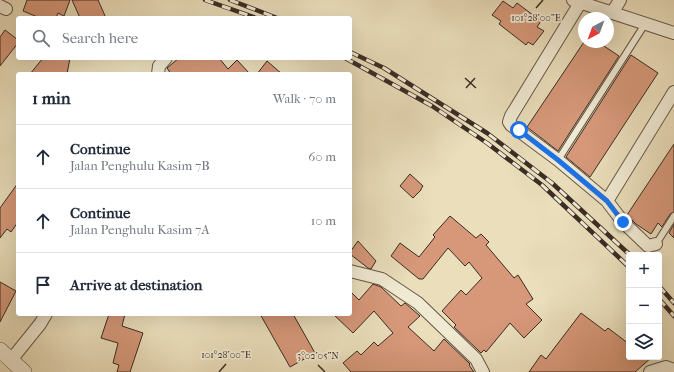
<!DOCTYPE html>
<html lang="en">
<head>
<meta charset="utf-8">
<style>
	body { margin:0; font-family:"IM FELL French Canon",serif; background:#f2f2f3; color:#1f2937 }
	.controls { position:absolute; right:12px; bottom:12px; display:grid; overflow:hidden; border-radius:4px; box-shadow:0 4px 16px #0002 }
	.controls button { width:36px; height:36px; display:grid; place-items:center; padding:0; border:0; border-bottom:1px solid #e0e1e3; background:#fff; color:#1f2937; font:20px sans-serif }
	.compass { position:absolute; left:578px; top:12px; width:36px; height:36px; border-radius:50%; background:#fff; box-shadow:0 4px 16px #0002; rotate:221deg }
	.stop { position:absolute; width:12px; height:12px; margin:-9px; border:3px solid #1a73e8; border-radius:50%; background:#fff }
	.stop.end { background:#1a73e8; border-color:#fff; box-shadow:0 1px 4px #0008 }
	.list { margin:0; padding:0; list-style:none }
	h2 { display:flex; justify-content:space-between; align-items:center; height:52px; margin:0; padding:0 16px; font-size:17px }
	h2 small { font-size:13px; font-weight:400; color:#747a83 }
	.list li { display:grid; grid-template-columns:26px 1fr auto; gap:12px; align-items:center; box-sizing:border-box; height:64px; padding:0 16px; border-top:1px solid #e0e1e3 }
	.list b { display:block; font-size:15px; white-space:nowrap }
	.list p { margin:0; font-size:13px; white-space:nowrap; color:#747a83 }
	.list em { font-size:13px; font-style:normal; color:#747a83 }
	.icon { flex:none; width:22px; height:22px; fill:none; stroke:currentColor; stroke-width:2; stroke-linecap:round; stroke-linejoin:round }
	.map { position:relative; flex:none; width:674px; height:372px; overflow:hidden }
	.search { position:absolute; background:#fff; box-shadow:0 4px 16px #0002; left:16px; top:16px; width:336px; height:44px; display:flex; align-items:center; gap:10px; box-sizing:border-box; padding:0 14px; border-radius:4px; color:#747a83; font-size:15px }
	.panel { position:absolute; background:#fff; box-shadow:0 4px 16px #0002; left:16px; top:72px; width:336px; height:244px; border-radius:4px }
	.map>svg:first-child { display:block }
</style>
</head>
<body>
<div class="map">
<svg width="674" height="372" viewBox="0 0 674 372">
	<rect width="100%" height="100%" fill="#eadebb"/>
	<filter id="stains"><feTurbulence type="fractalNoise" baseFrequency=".005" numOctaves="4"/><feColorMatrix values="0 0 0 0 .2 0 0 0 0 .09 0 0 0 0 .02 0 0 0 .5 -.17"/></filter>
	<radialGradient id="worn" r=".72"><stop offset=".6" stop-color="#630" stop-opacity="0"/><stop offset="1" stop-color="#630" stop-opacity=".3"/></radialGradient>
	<path fill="#d69879" stroke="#3a2c25" d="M27 0H70L64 16 58 13 56 18H40L23 11Z
		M72 0H98L106 18H80Z
		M503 1 513 8 517 3 541 21 537 27 544 31 533 45 528 42 526 45 499 24 501 21 492 15Z
		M5 30 18 40V43L0 66V37Z
		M584 42H598L619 56 558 151 527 127Z
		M631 55 658 73 590 177 566 157Z
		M43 58H70L67 74H30Z
		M179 58H219L228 69 237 60 250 74H171L167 68Z
		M267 61 282 74H257Z
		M674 144V212L670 214 662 227 658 223 651 234 636 224 627 215Z
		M410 174 423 186 421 189V190L413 198 400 186Z
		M18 183V222L11 232 7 229 0 238V208Z
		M450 216 476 238 481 234 489 242 486 245 514 278 518 275 533 299 526 304 542 320 524 338 510 323 486 352 484 350 481 353 454 327 456 325 442 311 461 290 466 295 482 278 469 262 465 266 448 248 423 279H419L391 256 400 243 419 257 435 237 433 235Z
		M674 224V238L669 233Z
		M358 241 376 261 371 269 368 268 350 254V252Z
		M0 282 16 291 0 322Z
		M373 284 381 287 401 306 405 303 420 316 408 327 434 351 444 339 470 364 469 365 474 372H351L343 363 357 351 361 355 374 342 378 346 393 333 374 311 353 333 333 314H350V291L359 300Z
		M581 313 605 331 608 328 629 344V357H652L635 372H529L541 355 546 359Z
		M109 314H125L122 326 143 333 130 372H117L119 365 113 363 118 343 101 338Z
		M260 314H293L315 353 290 367Z"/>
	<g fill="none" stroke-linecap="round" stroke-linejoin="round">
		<defs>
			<path id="service" d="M558 160 645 24
				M656 244 674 216"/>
			<path id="minor" d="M573 0 674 33
				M580 3 511 116 509 122 511 125 558 160 607 201 623 222 648 246 656 244
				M0 6 6 9
				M612 13 620 0
				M158 74 159 66 166 58
				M607 201 674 92
				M350 271 382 279 418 303 476 359 483 372
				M11 360 40 324 46 314
				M650 372 666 367 674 370"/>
			<path id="tertiary" d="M0 350 24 372"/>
		</defs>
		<use href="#service" stroke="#66584a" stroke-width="8"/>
		<use href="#minor" stroke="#66584a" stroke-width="14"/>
		<use href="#tertiary" stroke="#66584a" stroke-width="16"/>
		<use href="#service" stroke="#f1ead3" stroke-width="6"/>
		<use href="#minor" stroke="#f1ead3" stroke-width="12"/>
		<use href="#tertiary" stroke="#f1ead3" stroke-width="15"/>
		<defs>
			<path id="rail" d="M205 0 256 18
				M230 0 277 18
				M350 52 384 68 487 133 552 183 630 255
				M345 58 432 106 487 143 542 185 629 267
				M659 286 674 303
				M659 299 674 316"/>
		</defs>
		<use href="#rail" stroke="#3a2c25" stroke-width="4.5"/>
		<use href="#rail" stroke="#f1ead3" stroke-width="3" stroke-dasharray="9" stroke-linecap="butt"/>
	</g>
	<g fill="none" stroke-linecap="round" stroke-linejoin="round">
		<path stroke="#1a73e8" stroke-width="5" d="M519 130 558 160 607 201 623 222"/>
	</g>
	<path fill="none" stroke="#3a2c25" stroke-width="1.5" d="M536 8 543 0M465 78 476 88M466 88 475 78M318 365 325 372M219 372 226 364"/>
	<g font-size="10" text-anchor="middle" fill="#3a2c25" stroke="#f1ead3" stroke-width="3.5" stroke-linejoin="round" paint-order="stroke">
		<text x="536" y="21">101°28'00"E</text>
		<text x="226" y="358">101°28'00"E</text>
		<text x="318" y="359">3°02'05"N</text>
	</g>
	<rect width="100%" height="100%" filter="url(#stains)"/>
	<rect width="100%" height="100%" fill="url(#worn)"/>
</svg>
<div class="controls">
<button>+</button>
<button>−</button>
<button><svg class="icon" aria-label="layers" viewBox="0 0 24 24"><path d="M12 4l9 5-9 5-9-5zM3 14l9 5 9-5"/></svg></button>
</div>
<svg class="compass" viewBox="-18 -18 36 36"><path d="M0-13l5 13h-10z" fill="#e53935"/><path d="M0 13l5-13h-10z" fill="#747a83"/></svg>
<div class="stop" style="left:519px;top:130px"></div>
<div class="stop end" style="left:623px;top:222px"></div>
<div class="search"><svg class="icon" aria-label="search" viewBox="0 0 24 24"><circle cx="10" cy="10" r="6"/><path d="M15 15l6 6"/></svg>Search here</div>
<section class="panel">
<h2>1 min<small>Walk · 70 m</small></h2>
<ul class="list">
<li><svg class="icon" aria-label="ahead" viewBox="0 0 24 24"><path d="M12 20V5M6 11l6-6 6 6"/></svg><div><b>Continue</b><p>Jalan Penghulu Kasim 7B</p></div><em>60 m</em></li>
<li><svg class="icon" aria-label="ahead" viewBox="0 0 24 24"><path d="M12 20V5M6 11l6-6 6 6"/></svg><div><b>Continue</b><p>Jalan Penghulu Kasim 7A</p></div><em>10 m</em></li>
<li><svg class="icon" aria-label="arrive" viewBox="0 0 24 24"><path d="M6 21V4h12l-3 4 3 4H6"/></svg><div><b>Arrive at destination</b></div></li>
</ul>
</section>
</div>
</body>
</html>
